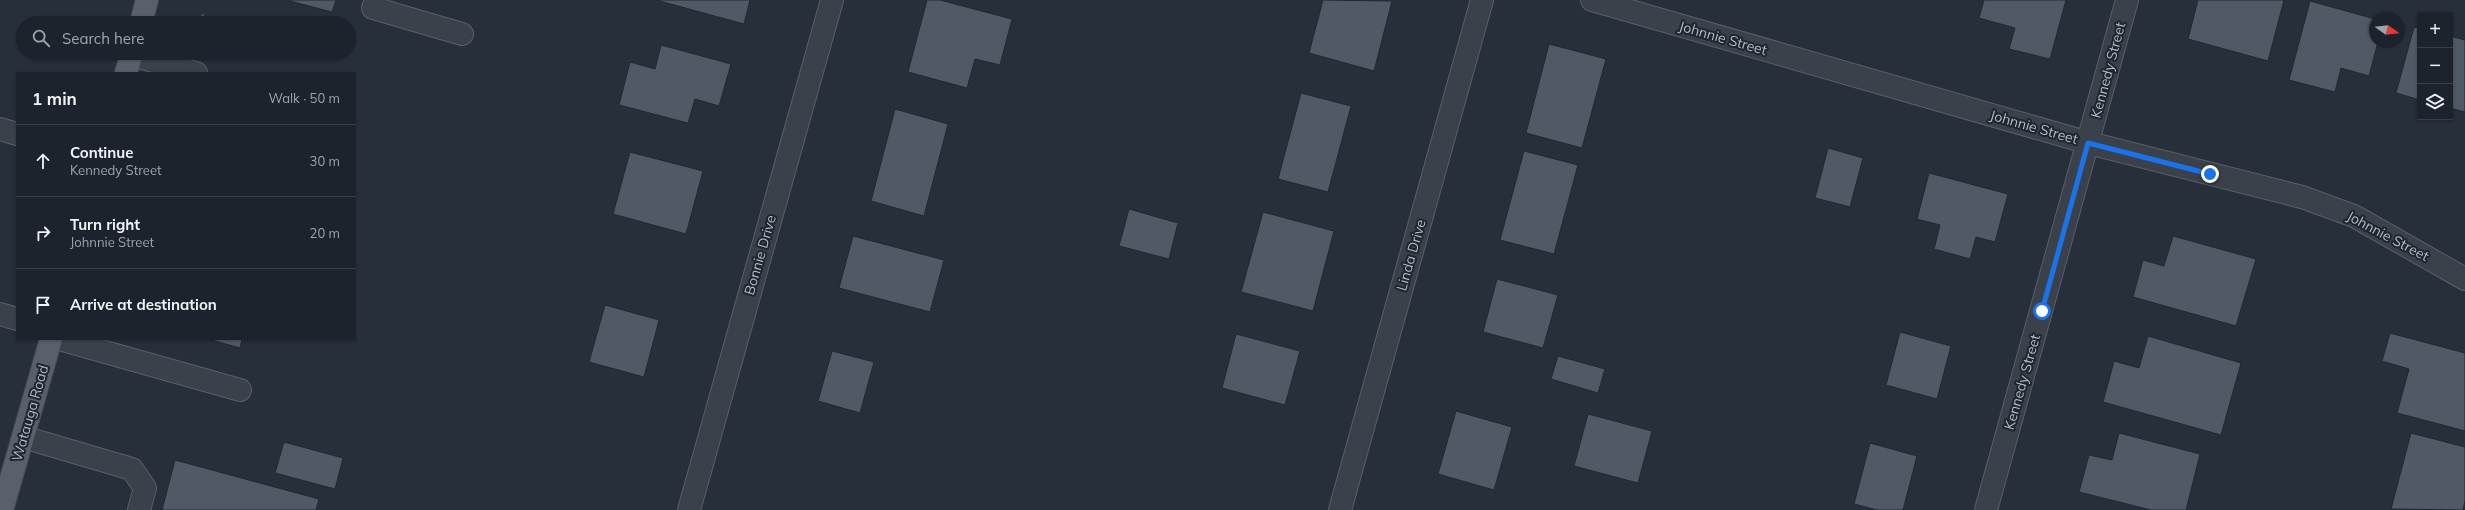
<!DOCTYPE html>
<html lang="en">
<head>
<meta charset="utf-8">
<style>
	body { margin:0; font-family:Mulish,sans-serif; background:#2a2f38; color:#f1f3f6 }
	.controls { position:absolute; right:12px; top:12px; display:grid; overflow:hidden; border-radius:0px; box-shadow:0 1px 3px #0004 }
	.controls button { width:36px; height:36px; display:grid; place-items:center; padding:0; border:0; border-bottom:1px solid #3b4048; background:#1d232c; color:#f1f3f6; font:20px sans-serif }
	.compass { position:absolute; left:2369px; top:12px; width:36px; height:36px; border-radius:50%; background:#1d232c; box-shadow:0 1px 3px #0004; rotate:105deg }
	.stop { position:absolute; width:12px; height:12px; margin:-9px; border:3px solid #1a73e8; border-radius:50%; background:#fff }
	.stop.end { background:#1a73e8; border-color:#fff; box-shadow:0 1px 4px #0008 }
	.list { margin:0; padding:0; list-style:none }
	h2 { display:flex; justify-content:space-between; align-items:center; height:52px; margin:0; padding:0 16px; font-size:17px }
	h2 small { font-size:13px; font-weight:400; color:#a0a4a9 }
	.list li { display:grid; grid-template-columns:26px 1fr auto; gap:12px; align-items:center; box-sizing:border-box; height:72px; padding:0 16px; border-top:1px solid #3b4048 }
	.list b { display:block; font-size:15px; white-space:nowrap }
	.list p { margin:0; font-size:13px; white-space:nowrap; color:#a0a4a9 }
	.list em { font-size:13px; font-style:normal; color:#a0a4a9 }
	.icon { flex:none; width:22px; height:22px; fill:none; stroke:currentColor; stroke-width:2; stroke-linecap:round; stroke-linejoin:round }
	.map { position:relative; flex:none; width:2465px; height:510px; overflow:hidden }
	.search { position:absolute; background:#1d232c; box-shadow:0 1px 3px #0004; left:16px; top:16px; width:340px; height:44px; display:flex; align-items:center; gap:10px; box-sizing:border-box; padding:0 14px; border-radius:22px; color:#a0a4a9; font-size:15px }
	.panel { position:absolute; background:#1d232c; box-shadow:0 1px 3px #0004; left:16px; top:72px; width:340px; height:268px; border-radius:0px }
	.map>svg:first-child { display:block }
</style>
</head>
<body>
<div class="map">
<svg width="2465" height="510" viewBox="0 0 2465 510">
	<rect width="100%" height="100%" fill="#272f3b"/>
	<path fill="#505966" stroke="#222832" d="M286 0H336L332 12Z
		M656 0H750L744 24Z
		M927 0H940L1012 19 1000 65 975 59 967 88 908 72Z
		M1323 0 1392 1 1374 71 1309 53Z
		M1984 0H2066L2050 59 2009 49 2015 28 1979 18Z
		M2198 0H2284L2268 61 2188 39Z
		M2310 1 2375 19V42H2378L2369 76 2341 68 2335 92 2289 80Z
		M2414 27 2420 28V100L2396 93Z
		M2450 36 2465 40V112L2450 108Z
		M1549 44 1606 59 1582 148 1526 133Z
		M661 45 731 64 719 106 695 99 688 123 619 105 630 62 655 69Z
		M1301 93 1351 106 1328 192 1278 179Z
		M895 109 948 124 924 216 871 201Z
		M1828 148 1863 158 1850 207 1815 198Z
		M1524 151 1578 165 1554 254 1500 240Z
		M630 152 703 171 686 234 613 214Z
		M1929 173 2008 194 1995 242 1976 237 1970 259 1934 249 1940 225 1917 219Z
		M1129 209 1178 223 1169 259 1119 246Z
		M1263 212 1334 231 1313 311 1241 292Z
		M853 236 944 260 930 312 839 288Z
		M2173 236 2256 259 2236 326 2133 297 2143 260 2164 266Z
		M1497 279 1558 295 1543 348 1483 332Z
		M605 305 659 320 644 377 589 362Z
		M1900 332 1951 346 1937 399 1886 385Z
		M2390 333 2465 353V431L2397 413 2409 369 2382 361Z
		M1236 334 1300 351 1285 405 1222 388Z
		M2148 336 2241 363 2221 435 2103 402 2114 361 2139 368Z
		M208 339H242L240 348Z
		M832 351 874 362 860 413 818 401Z
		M1558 356 1605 369 1598 393 1551 379Z
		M1456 411 1512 427 1494 490 1438 474Z
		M1588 414 1652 431 1638 483 1574 466Z
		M2119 433 2200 454 2186 510H2151L2079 492 2089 455 2112 460Z
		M2411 433 2465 447V501L2463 510 2391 509Z
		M284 442 343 458 335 489 275 473Z
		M1870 443 1917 456 1903 510H1877L1854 504Z
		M175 460 319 499 316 510H162Z"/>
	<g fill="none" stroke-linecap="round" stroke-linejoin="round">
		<defs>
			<path id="minor" d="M376 0 373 8 462 34
				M1592 0 2089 143 2302 197 2354 216 2465 279
				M131 55 196 73
				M0 129 17 134
				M0 314 17 319
				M59 339 240 390
				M23 437 132 469 145 488 139 510
				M689 510 832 0
				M1340 510 1482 0
				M1986 510 2127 0"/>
			<path id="major" d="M141 23 147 0
				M126 73 132 53
				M2 510 51 339"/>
		</defs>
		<use href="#minor" stroke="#595f69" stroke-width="24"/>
		<use href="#major" stroke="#444a54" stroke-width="24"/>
		<path stroke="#49585b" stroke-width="2.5" stroke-dasharray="3 3" stroke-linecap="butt" d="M201 23 203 14"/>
		<use href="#minor" stroke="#3b414b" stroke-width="22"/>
		<use href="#major" stroke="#59606b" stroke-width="22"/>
	</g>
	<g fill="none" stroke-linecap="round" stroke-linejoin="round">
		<path stroke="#1a73e8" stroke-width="5" d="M2042 311 2088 143 2210 174"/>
	</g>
	<g text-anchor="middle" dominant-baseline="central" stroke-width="4" stroke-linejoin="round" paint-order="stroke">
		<g font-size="14" fill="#b6bcc7" stroke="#202630">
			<text transform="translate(1723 38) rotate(16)">Johnnie Street</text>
			<text transform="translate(2108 70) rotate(-75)">Kennedy Street</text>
			<text transform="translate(2034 127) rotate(16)">Johnnie Street</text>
			<text transform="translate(2388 236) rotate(28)">Johnnie Street</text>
			<text transform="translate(760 255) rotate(-74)">Bonnie Drive</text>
			<text transform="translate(1411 255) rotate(-74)">Linda Drive</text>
			<text transform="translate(2022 382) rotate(-74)">Kennedy Street</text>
			<text transform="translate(30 413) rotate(-74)">Watauga Road</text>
		</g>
	</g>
</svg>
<div class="controls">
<button>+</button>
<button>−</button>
<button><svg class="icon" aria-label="layers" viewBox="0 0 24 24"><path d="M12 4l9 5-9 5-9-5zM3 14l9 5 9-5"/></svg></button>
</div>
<svg class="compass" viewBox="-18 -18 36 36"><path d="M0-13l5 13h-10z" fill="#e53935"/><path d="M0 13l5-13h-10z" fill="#a0a4a9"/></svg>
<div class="stop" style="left:2042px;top:311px"></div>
<div class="stop end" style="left:2210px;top:174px"></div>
<div class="search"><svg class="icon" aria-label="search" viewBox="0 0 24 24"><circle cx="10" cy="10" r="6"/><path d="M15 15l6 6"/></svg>Search here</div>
<section class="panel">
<h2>1 min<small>Walk · 50 m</small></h2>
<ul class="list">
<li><svg class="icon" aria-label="ahead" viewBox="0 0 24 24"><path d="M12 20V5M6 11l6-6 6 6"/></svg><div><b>Continue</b><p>Kennedy Street</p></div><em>30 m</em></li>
<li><svg class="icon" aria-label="right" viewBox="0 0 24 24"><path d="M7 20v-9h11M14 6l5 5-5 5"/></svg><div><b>Turn right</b><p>Johnnie Street</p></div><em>20 m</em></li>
<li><svg class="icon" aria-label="arrive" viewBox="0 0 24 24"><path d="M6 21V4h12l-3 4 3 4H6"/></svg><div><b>Arrive at destination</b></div></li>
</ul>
</section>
</div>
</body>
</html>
